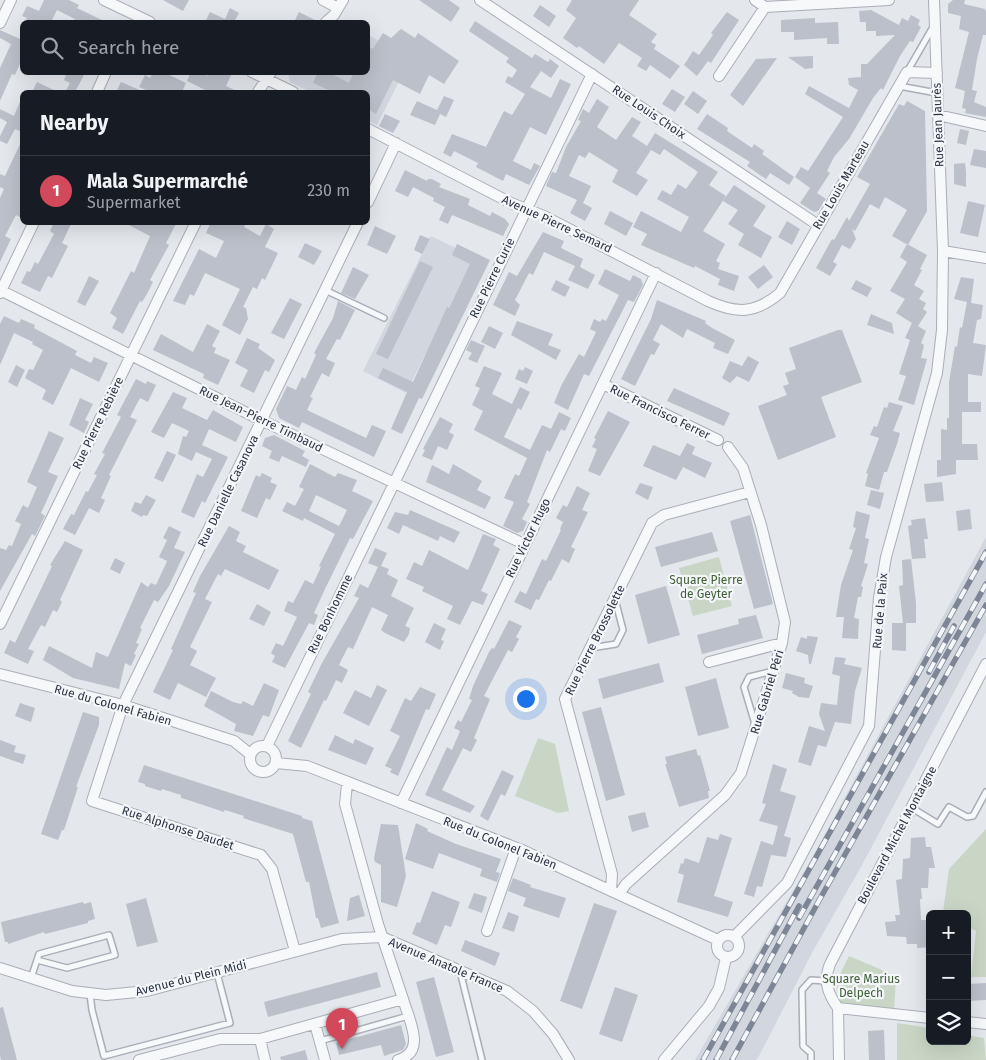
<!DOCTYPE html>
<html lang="en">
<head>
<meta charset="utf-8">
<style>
	body { margin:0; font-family:"Fira Sans",sans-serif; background:#242831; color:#f1f3f6 }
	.controls { position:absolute; right:15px; bottom:15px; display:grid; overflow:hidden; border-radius:8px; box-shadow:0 5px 20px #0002 }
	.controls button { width:45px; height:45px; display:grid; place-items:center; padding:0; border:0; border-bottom:1px solid #363941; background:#171b24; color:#f1f3f6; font:25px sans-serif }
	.you { position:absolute; left:525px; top:698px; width:18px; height:18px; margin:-12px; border:4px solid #fff; border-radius:50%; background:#1a73e8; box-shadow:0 0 0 8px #1a73e833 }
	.badge { display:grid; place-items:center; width:32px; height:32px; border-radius:50%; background:#d1495b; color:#fff; font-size:16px; font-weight:700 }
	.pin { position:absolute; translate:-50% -41px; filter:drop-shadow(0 1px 2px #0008) }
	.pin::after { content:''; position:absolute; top:26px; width:18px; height:15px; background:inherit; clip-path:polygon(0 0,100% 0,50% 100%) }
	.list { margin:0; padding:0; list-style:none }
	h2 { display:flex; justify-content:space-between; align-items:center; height:65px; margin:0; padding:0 20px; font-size:21px }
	h2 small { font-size:16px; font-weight:400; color:#9ea1a6 }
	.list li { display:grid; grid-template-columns:32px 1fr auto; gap:15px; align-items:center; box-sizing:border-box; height:70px; padding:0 20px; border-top:1px solid #363941 }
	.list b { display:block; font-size:19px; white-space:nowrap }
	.list p { margin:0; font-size:16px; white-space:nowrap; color:#9ea1a6 }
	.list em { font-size:16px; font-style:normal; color:#9ea1a6 }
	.icon { flex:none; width:28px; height:28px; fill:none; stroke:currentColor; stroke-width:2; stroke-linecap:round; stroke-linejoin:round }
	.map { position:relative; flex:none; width:986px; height:1060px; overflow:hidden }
	.search { position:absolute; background:#171b24; box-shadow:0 5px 20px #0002; left:20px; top:20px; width:350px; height:55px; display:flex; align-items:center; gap:12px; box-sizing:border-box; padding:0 18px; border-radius:8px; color:#9ea1a6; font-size:19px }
	.panel { position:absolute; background:#171b24; box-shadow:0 5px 20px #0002; left:20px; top:90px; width:350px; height:135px; border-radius:8px }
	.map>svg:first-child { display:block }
</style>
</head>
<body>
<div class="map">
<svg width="986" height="1060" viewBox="0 0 986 1060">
	<rect width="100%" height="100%" fill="#e4e7ec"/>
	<path fill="#d2d6de" d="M368 35 411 58 377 125 368 120V92H311L290 82 288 73 368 72Z
		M431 236 474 257 406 393 363 371Z
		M986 537V632L862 865 813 951 759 1056 756 1060H695L812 858Z"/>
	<path fill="#c9d6c5" d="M719 557 732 606 693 616 679 568Z
		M538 738 555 744 569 811 558 813 515 796Z
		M986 829V977H971L976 931 967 926V914L943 912 949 869Z
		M849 956 896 976 894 1011 841 1004 836 982Z
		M897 1023 930 1028V1041H967V1035L984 1038 986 1060H897Z"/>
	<path fill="#bbc0ca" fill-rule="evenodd" d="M44 0H69L79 5 77 8 106 22H73L75 19 57 10 51 22H25L27 18 22 16 27 6 39 11Z
		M163 0H189L183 11Z
		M419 0H449L460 8 451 22Z
		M572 0H639L629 15 657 34 651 42 656 45 654 49 680 66 670 79 650 65 646 71 637 66 642 58 619 43 604 64 579 46 577 48 563 38 576 18 566 10Z
		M953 0H965L964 4 985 9 986 12V35H983L977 59 972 90 977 91 974 102 986 107V117L965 113 966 109 962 108 965 91 955 88 969 32 959 29 961 16 948 13V4Z
		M540 5 556 16 549 27 533 16Z
		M230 8 239 13 234 22H205L210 12 225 19Z
		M871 10 899 25 902 18 908 21 911 15 920 20 918 25 921 27 913 42 910 41 900 56 883 90 881 88 873 98 849 139 834 157 827 171 830 173 817 193 826 199 818 211 814 212 800 203 810 188 795 177 801 167 808 171 843 117 805 94 809 86 849 108 858 90 849 85 848 78 861 77V64H867L895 35 876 36V31H866V22H860L859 11Z
		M299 12 319 22H294Z
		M727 12 739 20 711 63 708 61 697 76 684 65 693 51 699 55 713 35 711 33Z
		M815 18V23L838 22 839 44H827V38L794 40V32H781V20Z
		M475 21 532 58 535 54 548 62 550 59 559 66 551 78 541 71 530 87 551 98 560 79 571 84 546 135 530 127 513 161 531 170 534 163 540 166 529 185 506 174 503 181 476 167 478 163 454 151 451 157 443 153 452 134 486 147 504 111 512 115 525 94 505 82 508 76 512 78 517 70 506 62 509 58 469 31Z
		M401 29 415 38 418 33 459 61 444 84 429 75 420 94 393 80 376 114 368 109V92H333L313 83 318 72H328L349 83 354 72H368V46L373 49 383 33 391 38Z
		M0 30 22 40V59L15 75 12 74 0 101V68L11 44 0 38Z
		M813 56V68L805 69 788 57Z
		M777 58 743 106 730 95 756 59Z
		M67 72 84 75 75 92H65L70 83 64 80Z
		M153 72H163L186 83 182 92H151L139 87 145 75 150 78Z
		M191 72H201L208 76 210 72H226L231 75 226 86 239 92H209L187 81Z
		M37 82 58 92H32Z
		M121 82 144 92H116Z
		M672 89 685 97 675 112 662 104Z
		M693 91 707 101 698 114 684 104Z
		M444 96 454 100 446 117 440 114 435 125 410 115 417 101 437 110Z
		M22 97V132L15 129 7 144 0 141V136L7 122 0 118V109L14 116Z
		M597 99 609 107 597 127 616 140 632 117 641 122 632 136 647 146 655 133 718 172 709 185 726 196 703 231 725 244 716 261 720 263 718 269 739 276 734 291 718 285 720 279 695 266 694 268 641 245 647 234 633 227 641 211 681 232 689 217 657 199 662 190 671 195 678 184 686 189 698 172 664 149 660 155 651 150 636 173 648 180 637 196 612 182 618 170 589 152 585 158 579 155 569 176 591 186 583 203 592 208 585 221 570 213 577 200 546 186 552 172 556 173 566 147 581 121 578 120 583 109 589 113Z
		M907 101 925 111 927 211 908 245 892 236 907 210 885 197 879 209 870 204 855 231 852 229 856 239 850 249 842 245 833 262 837 264 830 276 816 268 832 239 834 240 847 217 849 221 870 184 857 177 899 104 904 106Z
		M385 114 400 121 393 133 379 126Z
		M707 114 728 128 727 131 752 148 754 144 764 151 762 154 794 177 789 185 770 173 766 179 747 166 750 162 697 129Z
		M960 129 969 131 966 145 957 143Z
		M22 140V218L16 215 5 236 11 239 0 262V198L4 189 0 187V174L5 176Z
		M974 149 986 151V168L970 165Z
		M965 163 966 172V187L954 184V164Z
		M405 170 427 181 428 179H432L441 184 439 187 470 199 468 205 490 216 492 212 505 219 509 224 503 236 452 215 448 224 439 220 445 207 433 201 434 198 413 187 408 197 395 191Z
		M734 185 766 206 753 226 772 237 761 258 738 245 744 234 728 224 738 210 723 201Z
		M968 201 985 205 978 237 960 233Z
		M610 211 633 223 626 236 604 224Z
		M787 221 800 229 792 245 778 237Z
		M54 222H72L62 243 68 246 52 278 48 276 40 292 21 283 27 271 30 272 35 262 38 264 54 234 50 231Z
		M123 222H177L166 243 169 245 150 280 153 282 147 294 142 302 140 301 123 334 112 328 117 318 110 313 131 271 134 273 150 236Z
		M211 222H240L245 225 244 227 260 236 266 224 274 229 265 247 278 253 265 280 262 278 257 289 253 287 243 307 246 308 248 319 240 335 222 325 240 289 205 273 194 296 190 294 185 305 173 301 199 249 216 258 224 241 206 233Z
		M375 226 396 236 387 254 367 245Z
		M543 232 564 241 561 248 583 259 580 267 595 275 588 289 568 280 575 266 544 252 533 275 529 273 515 300 520 305 515 316 493 305 509 272 517 276Z
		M420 235 430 239 422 254 414 250Z
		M305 243 322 251 314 265 298 257Z
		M457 244 490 260 422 399 419 398 402 434 391 429 407 392 378 378 383 368 413 382 447 307 449 308 470 264 452 255Z
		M907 244 927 255 920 269 922 270 914 285 924 291 919 299 926 303 923 309 927 312 918 326 913 323 926 331 921 343 924 345 921 358 927 359 914 405 898 400 906 376 899 374 910 340 905 338 912 323 896 313 905 299 890 291 907 262 900 257Z
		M420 261 433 267 388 359 376 354Z
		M764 265 773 277 758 289 748 277Z
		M353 267 369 275 355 299 341 293Z
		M605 269 630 281 633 275 641 279 643 285 634 302 628 300 589 376 584 374 568 410 554 403 562 384 579 354 584 357 596 332 590 329 594 319 600 322 602 319 606 321 619 295 598 284Z
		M89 276 99 281 85 306 77 302Z
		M961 277 974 279 971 303 983 305 981 319 977 320 973 343 986 345 982 376 968 374V402H981V412H962V444H977L978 460H956V474L937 477V460H941V429L947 430V418H949V382L955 346 957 347 960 327 962 328 967 302 954 299Z
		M556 280 570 287 565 297 551 290Z
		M856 280 872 288 867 297 851 289Z
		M290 298 302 304 284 339 271 333Z
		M657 300 706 321 705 323 712 328 735 340 728 354 713 348 715 343 687 329 683 338 661 324 653 340 660 344 654 355 651 354 635 386 621 379 651 319Z
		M338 301 355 310 340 340 337 339 326 359 335 363 329 377 322 373 310 397 313 398 307 410 366 438 372 425 386 431 374 457 302 422 299 428 279 418 276 409 287 386 296 390 302 377 305 379 316 355 314 353 333 318Z
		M871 314 892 323 894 334 867 325Z
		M4 316 19 323 21 319 35 325 34 328 77 351 75 355 91 363 94 357 108 363 99 382 71 368 53 405 42 399 46 390 25 378 29 369 33 370 43 350 32 344 33 342 14 333 0 365V324Z
		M517 321 553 334 548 345 561 350 556 360 511 335Z
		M207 324 220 331 212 346 216 348 214 353 230 360 218 385 203 378 204 374 153 350 161 334 193 352Z
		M489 326 503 333 495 349 481 342Z
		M838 330H842L862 382 821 397 836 437 778 460 758 406 787 395 783 386 789 384 785 373 796 369 789 348Z
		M247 338 260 344 258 348 275 360 269 372 265 370 254 393 240 386 248 370 235 363Z
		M471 340 485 346 477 363 468 359 472 353 466 350Z
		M748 356 759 362 749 382 737 376 730 383 722 378 730 361 742 366Z
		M16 365 25 370 17 387 8 382Z
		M484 366 502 373 492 394 512 404 520 387 530 392 521 410 518 408 504 437 530 450 542 425 551 429 559 412 571 418 565 431 561 429 550 452 547 450 527 502 530 504 522 519 527 522 523 531 517 533 503 526 514 502 504 498 515 474 519 476 527 458 474 430 483 411 472 405 480 388 475 386Z
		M525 367 533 371 527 384 515 379 519 369 523 371Z
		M136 379 146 384 147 381 156 385 148 402 140 398 130 417 137 420 109 475 111 476 101 498 105 500 99 513 89 508 75 535 63 529 71 514 74 515 86 491 88 492 97 475 94 474 105 454 102 453 121 417 117 415Z
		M674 388 730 413 724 426 667 401Z
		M173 392 187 398 182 408 207 420 213 410 243 427 236 442 209 429 202 445 228 457 205 503 202 501 194 518 181 512 197 474 203 477 212 459 196 452 192 461 178 454 183 436 186 437 189 431 172 423 164 438 151 432Z
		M80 398 93 404 85 420 89 422 84 433 69 425Z
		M889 402 903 406 893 431 900 433 897 444 887 472H884L879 490 865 486 868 474 866 473 879 438 870 435 874 426 877 427 884 407 887 408Z
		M608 411 630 422 600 476 588 471 597 449 592 447 596 439 594 438Z
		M440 417 453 424 449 432 454 435 447 450 438 446 432 460 422 456 425 450 423 449Z
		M49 431 64 438 48 472 58 476 41 513 45 516 35 536 32 534 0 591V548L6 550 9 545 12 546 21 524 15 521 23 505 28 508 37 487 27 482Z
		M274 435 305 451 302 456 309 460 306 467 282 456 279 462 269 458 272 451 262 446 265 438Z
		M687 443 695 447 692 454 712 463 705 478 683 467 676 480 643 466 653 445 680 456Z
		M167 451 176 455 163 482 154 478Z
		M310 464 335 477 338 473 357 480 352 491 373 501 353 539 350 538 325 589 314 613 318 615 314 625 309 623 285 668 272 662 275 656 271 653 276 643 283 646 297 617 284 611 288 601 293 603 305 580 313 584 321 567 319 566 335 534 304 518 303 521 282 511 287 502 295 506 304 489 299 487ZM316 495 347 510 339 526 309 511Z
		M453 464 482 481 477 490 491 497 485 509 426 482 432 465 449 474Z
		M262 473 272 478 270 482 277 485 270 500 266 498 257 518 241 511 256 475 260 477Z
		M942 482 944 501 926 502 924 484Z
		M640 483 653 487 648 500 635 493Z
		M577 486 590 493 582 510 588 512 571 547 575 549 569 563 562 559 551 581 549 580 539 600 536 599 531 610 514 602 520 591 526 594 542 559 546 561 561 530 560 529 563 522 556 518 563 505 567 507Z
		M871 490 884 493 880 509 867 505Z
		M146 495 156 500 147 516 143 515 142 517 131 511 135 502 141 504Z
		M970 509 972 529 958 531 956 511Z
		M410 510 460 532 454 543 440 536 438 541 403 525 399 534 387 528 395 512 408 515Z
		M856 511 870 515 865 538 869 539 864 563 868 564 861 586 863 587 861 597H858L854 618 859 619 858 639 842 638 844 617H836L841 585 853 550 849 549 856 528 853 527Z
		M750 515 773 604 754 609 730 521Z
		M925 518 928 539H924L926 558 912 559 908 526 912 525 911 520Z
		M169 526 181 532 174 548 185 552 169 586 158 602 154 600 140 628 142 629 136 643 139 644 134 654 136 655 131 666 125 663 119 689 73 678 43 660 49 646 92 668 96 652 108 657 141 582 148 587 151 583 156 585 167 561 159 557 167 540 163 538Z
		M229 526 240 532 236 541 246 546 243 552 279 570 269 590 225 569 221 576 218 574 205 599 212 602 190 647 197 651 190 665 216 678 206 697 178 683 170 700 153 692 173 650 171 649 196 593 193 592 200 576Z
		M712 532 718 551 661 567 655 547Z
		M483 534 496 539 493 545 500 549 481 591 488 594 483 605 472 601 460 625 447 619 453 606 422 591 424 587 406 579 414 562 422 566 429 550 468 570Z
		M65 541 83 550 60 600 62 602 57 612 53 610 45 627 41 625 28 649 34 651 28 664 4 653 10 640 15 643 52 566 50 565Z
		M375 548 387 553 381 566 389 569 387 574 398 580 391 596 414 608 405 626 410 628 409 634 404 642 385 633 381 630 388 615 372 607 353 649 348 647 339 665 348 670 342 683 336 680 326 701 324 700 301 748 288 741 311 694 308 692 322 663 359 598 354 596 360 584 368 588 378 567 368 563Z
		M115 558 125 563 120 574 110 569Z
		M911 559 916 603V623H903L899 586 903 585 902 560Z
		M666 586 680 635 648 644 635 595Z
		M257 604 271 612 264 626 249 619Z
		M756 615 763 638 702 654 697 635 739 624 738 619Z
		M509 620 522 626 516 637 519 639 512 652 508 650 484 696 490 699 474 738 477 740 471 752 463 748 442 790 475 806 470 813 425 795 447 747 452 750 460 731 454 728 458 720 461 722 472 700 469 699 473 686 489 652 492 648 494 649Z
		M434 623 446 629 441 640 444 641 440 650 425 642Z
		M892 623H906V651L892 650Z
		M807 636 818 637 811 664H809L808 655 796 651 801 637 807 639Z
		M835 657 846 658 844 664 862 668 855 691 851 724 835 722 826 747 818 745 811 766 798 762 809 726 825 731 819 714 821 703 837 705 840 676 832 674Z
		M659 663 664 682 603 699 598 679Z
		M786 673 805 678 804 683 813 686 809 698 799 697 792 693 793 691 782 688Z
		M716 678 729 728 698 736 685 687Z
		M264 683 279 690 269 717 263 715 253 736 234 731 236 724 204 706 211 691 233 702 241 704 243 701 253 706Z
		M377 685 387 690 369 726 343 713 355 690 371 698Z
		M420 687 436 694 429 710 426 709 398 776 390 772 392 769 385 766 400 736 390 731 405 698 411 701Z
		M20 703 35 708 31 722 15 716Z
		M601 707 625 795 606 801 582 712Z
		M83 712 99 717V725L76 787H78L64 830H62L58 840 41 834Z
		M335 735 353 744 355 739 374 748 366 765 328 750Z
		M0 740 16 746 14 752 26 755 23 764 0 756Z
		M696 749 698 756 700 755 710 791H708L709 798 679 807 665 764H667L665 757Z
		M773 764 787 769 780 791 796 796 784 836 791 838 786 857 771 855 762 887 757 886 754 897 744 894 761 841 773 845 778 826 759 821 766 804 762 803Z
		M144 765 302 816V818L312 821 339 923 321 928 318 918H316L309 882H306L293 834 243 818 244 816 225 810 224 812 188 800 181 798V795L162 789 161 791 145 786V784L138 782Z
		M502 770 514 776 505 796 501 794 488 821 480 816Z
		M645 812 649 827 632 832 628 816Z
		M416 823 428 829 427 831 456 844 501 859 496 872 500 873 497 882 480 876 482 869 439 853 433 869 405 859Z
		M381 824 398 825 406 876 397 907 381 902V865L375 862 374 858Z
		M720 834 732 838 714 896 733 902 728 917 677 902 684 875 678 873 681 863 683 864 685 858 699 863 707 837 718 840Z
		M925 837 926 847H931L935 868H929L928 888H921L922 899H920L921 920H926L927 924H930V947L917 948V944H907L906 937 887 936 885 922 896 921 895 915H900L896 880 902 879 903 859 910 858 911 838Z
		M513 878 531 885 530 887 566 898 559 918 523 906 526 898 508 891Z
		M432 891 460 902 451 927 445 925 437 945 412 934 417 922 420 923Z
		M474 893 487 897 482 913 468 908Z
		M359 895 365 916 347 921 350 898Z
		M146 898 158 942 137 947 126 904Z
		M83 902 84 904 91 902 95 919 88 921V923L45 934 44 932 8 944V942H5L1 922Z
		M594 903 617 911 582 1009 560 1001Z
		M508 912 519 916 514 932 502 928Z
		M465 940 500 953 495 966 461 951Z
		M377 972 381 987 268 1017 264 1002Z
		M434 977 454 1052 436 1057 416 982Z
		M986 983V1000L967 1001V984Z
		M615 987 638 995 622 1042 599 1034Z
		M3 1007 17 1060H1L0 1055V1008Z
		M401 1025 406 1044 403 1050 384 1056 381 1045 339 1055 336 1043Z
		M884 1030 885 1060H869L868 1031Z
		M305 1050 308 1060H281L280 1057Z"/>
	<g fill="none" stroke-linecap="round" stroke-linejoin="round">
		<defs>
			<path id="lane" d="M907 72 933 27
				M899 86 937 93
				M325 290 384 318
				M591 648 616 644 623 630 615 599
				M755 724 744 687 749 677 773 671
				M912 808 938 824 949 807 967 817 973 816 986 792
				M460 971 482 1060
				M31 978 39 954 109 935 115 955 67 968 37 960
				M90 994 92 1010 104 1056 230 1023 217 973
				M320 1041 408 1016
				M811 1060V1053L803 1046 802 990 811 980 826 981"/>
			<path id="street" d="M104 0 150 22
				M323 0 338 8
				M480 0 818 225
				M755 0 765 7 889 0
				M326 22 334 15 343 0
				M0 23 11 0
				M252 72 293 92
				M719 76 765 7
				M97 92 106 72
				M258 92 271 72
				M938 115 986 126
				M368 129 511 203 544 216 708 301C737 314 755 314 780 293L907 72 937 73
				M368 202 396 143
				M943 251 986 258
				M0 290 263 421 524 544
				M0 293 34 222
				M603 384 718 440
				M0 624 196 222
				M709 662 782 643
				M0 674 123 705 234 741 250 754
				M250 759a13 13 0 1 1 26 0a13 13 0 1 1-26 0Z
				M267 746 592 74
				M276 763 307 766 522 850 718 940
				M401 803 656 273
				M611 891 612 874 565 699 652 523 664 515 750 492
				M619 894 626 884 725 795 741 773 782 643 785 622 761 525 743 468 728 447
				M487 931 516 848
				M717 946a11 11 0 1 1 22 0a11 11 0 1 1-22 0Z
				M734 937 787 883 869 726 879 598 886 557 937 373 942 330 943 251 934 0
				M295 951 272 869 261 855 92 801 123 705 358 222
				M0 968 72 991 106 995 147 991 342 939 382 937 507 991 533 1011 553 1034 569 1060
				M838 1008C828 994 823 981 830 964L986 664
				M838 1008 930 1018
				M838 1008 839 1060
				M967 1022 986 1024
				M315 1024 325 1060
				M260 1039 265 1060
				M139 1060 220 1039H260L403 999 378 924 345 804 347 784
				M398 1060C427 1052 409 1020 403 999
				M664 1060 709 1006 719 988 726 958"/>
		</defs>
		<use href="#lane" stroke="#a9aeb7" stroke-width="8"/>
		<use href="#street" stroke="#a9aeb7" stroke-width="12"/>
		<use href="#lane" stroke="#f7f8fa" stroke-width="5"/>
		<use href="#street" stroke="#f7f8fa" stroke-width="10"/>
		<defs>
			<path id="rail" d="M929 672 954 626
				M799 918 986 584
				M703 1060 986 552
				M716 1060 799 906
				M732 1060 821 897 986 605"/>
		</defs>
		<use href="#rail" stroke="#7d8696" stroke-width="5.5"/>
		<use href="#rail" stroke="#f4f6f9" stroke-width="4" stroke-dasharray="11" stroke-linecap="butt"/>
	</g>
	<g text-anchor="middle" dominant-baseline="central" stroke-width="4.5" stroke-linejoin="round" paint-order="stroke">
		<g font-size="12" fill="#2b3445" stroke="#f4f6f9">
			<text transform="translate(649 112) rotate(34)">Rue Louis Choix</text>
			<text transform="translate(938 125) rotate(-92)">Rue Jean Jaurès</text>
			<text transform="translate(841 185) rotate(-60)">Rue Louis Marteau</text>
			<text transform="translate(557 224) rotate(25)">Avenue Pierre Semard</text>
			<text transform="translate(492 278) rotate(-64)">Rue Pierre Curie</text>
			<text transform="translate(660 412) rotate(26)">Rue Francisco Ferrer</text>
			<text transform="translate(261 419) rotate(26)">Rue Jean-Pierre Timbaud</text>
			<text transform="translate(98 423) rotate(-64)">Rue Pierre Rebière</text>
			<text transform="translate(228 491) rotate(-64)">Rue Danielle Casanova</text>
			<text transform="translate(528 538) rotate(-64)">Rue Victor Hugo</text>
			<text transform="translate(880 611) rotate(-85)">Rue de la Paix</text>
			<text transform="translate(330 614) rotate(-64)">Rue Bonhomme</text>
			<text transform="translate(595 640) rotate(-64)">Rue Pierre Brossolette</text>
			<text transform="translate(767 692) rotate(-73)">Rue Gabriel Péri</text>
			<text transform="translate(113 705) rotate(16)">Rue du Colonel Fabien</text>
			<text transform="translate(178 828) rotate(18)">Rue Alphonse Daudet</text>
			<text transform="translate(897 835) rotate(-62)">Boulevard Michel Montaigne</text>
			<text transform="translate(500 843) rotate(22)">Rue du Colonel Fabien</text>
			<text transform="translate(446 965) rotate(23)">Avenue Anatole France</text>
			<text transform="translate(191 978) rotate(-14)">Avenue du Plein Midi</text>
		</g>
		<g font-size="12" fill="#3f6138" stroke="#f4f6f9">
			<text x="706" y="580">Square Pierre<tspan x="706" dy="14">de Geyter</tspan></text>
			<text x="861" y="979">Square Marius<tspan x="861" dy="14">Delpech</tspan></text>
		</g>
	</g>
</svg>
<div class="controls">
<button>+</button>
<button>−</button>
<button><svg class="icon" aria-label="layers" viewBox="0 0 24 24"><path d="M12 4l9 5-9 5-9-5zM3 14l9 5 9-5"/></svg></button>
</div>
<div class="you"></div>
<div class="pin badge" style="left:342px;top:1049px">1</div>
<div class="search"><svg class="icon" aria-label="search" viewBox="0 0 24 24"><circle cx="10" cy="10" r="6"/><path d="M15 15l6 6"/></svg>Search here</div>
<section class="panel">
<h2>Nearby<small></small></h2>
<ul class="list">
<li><span class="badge">1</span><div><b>Mala Supermarché</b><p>Supermarket</p></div><em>230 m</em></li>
</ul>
</section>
</div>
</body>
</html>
